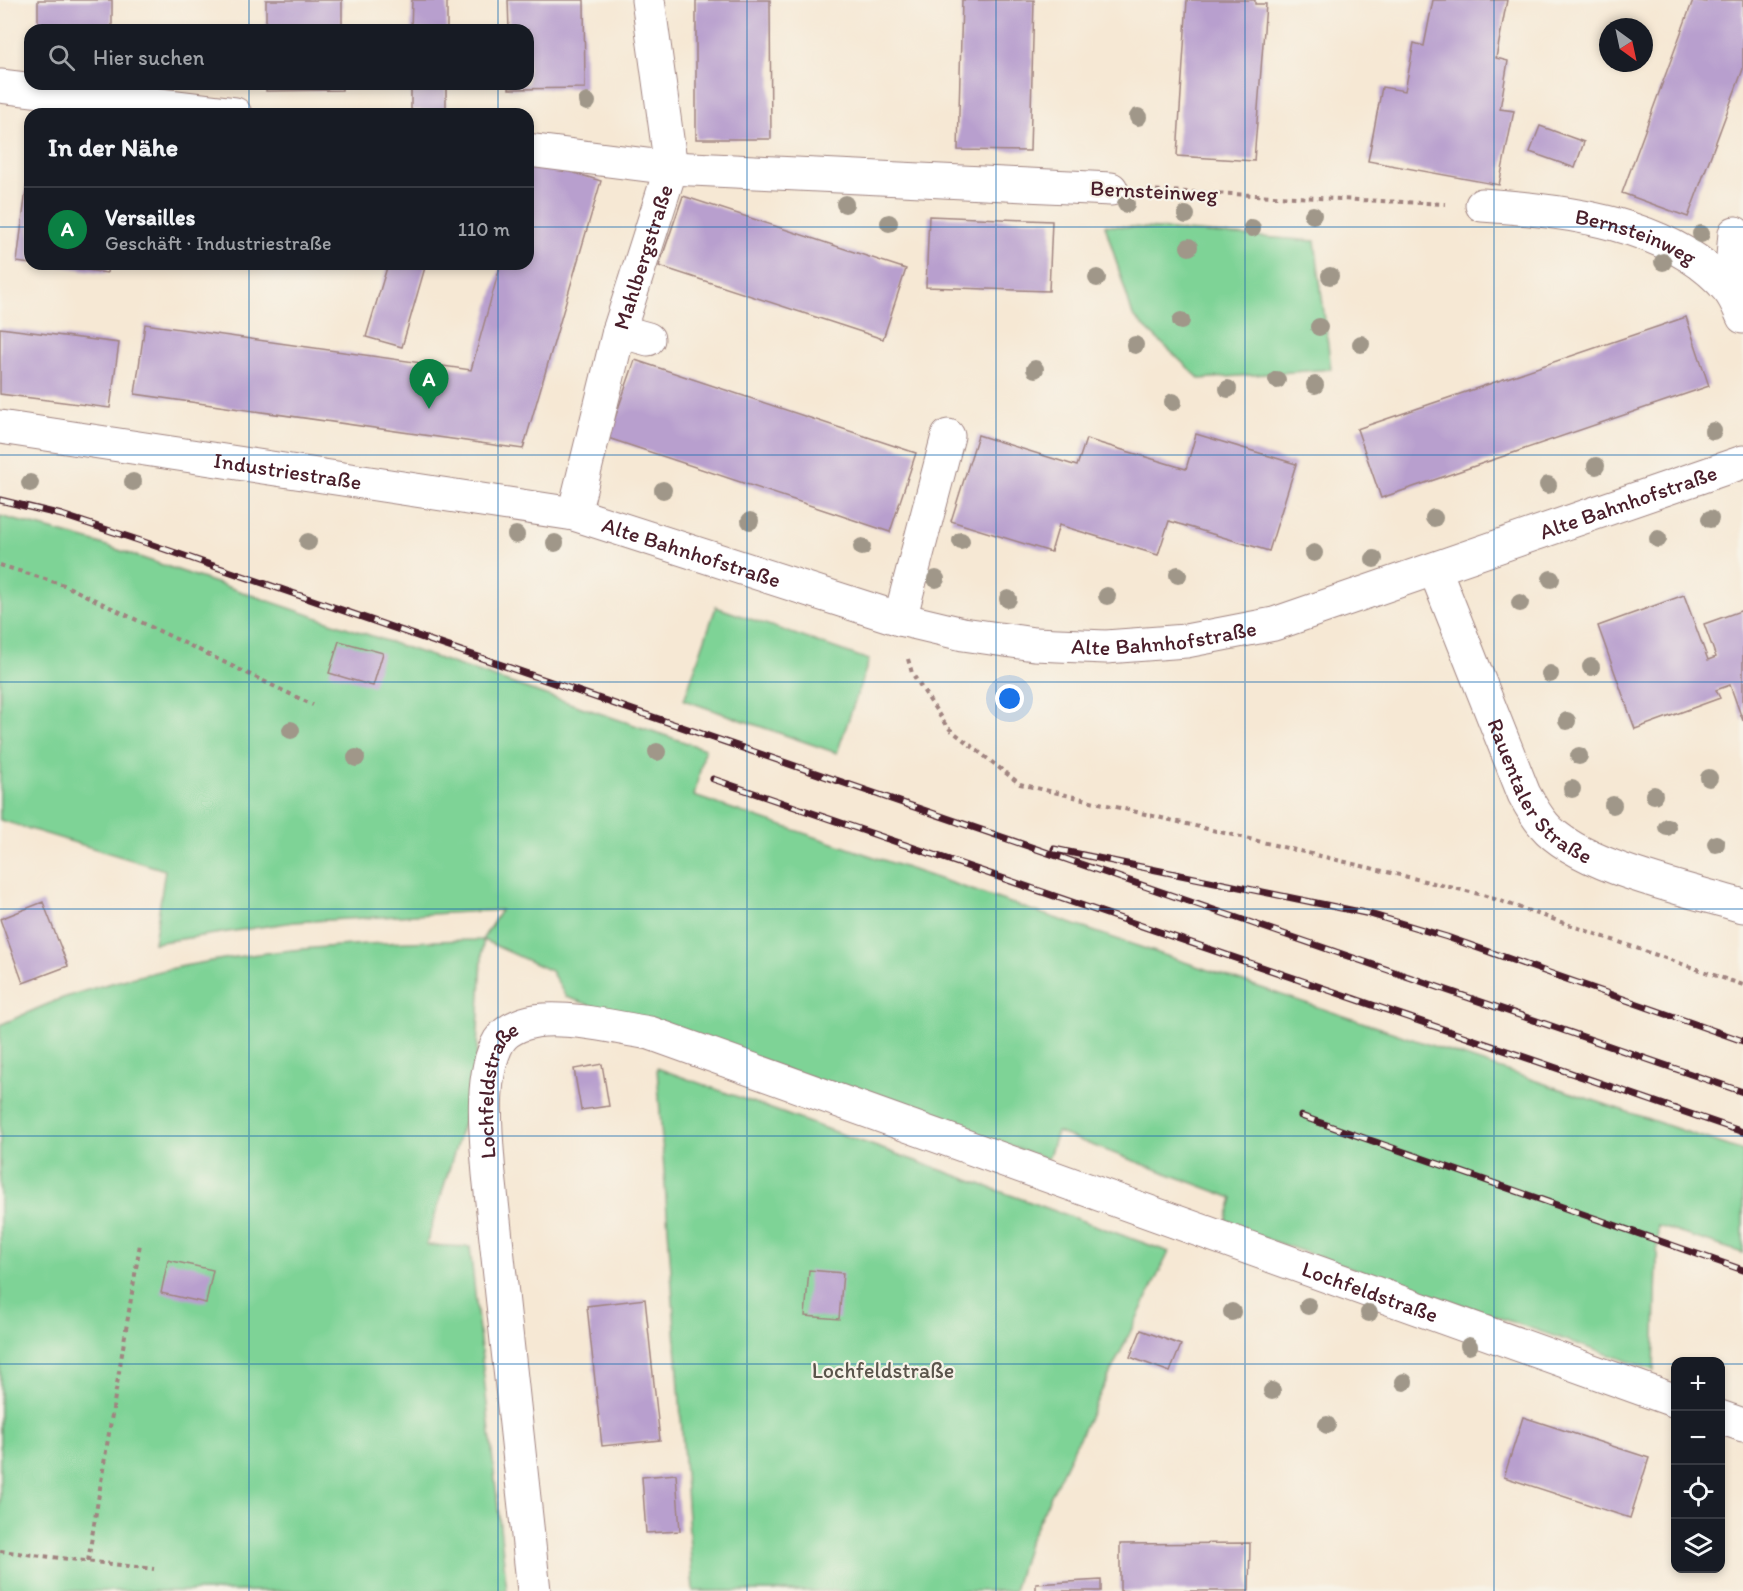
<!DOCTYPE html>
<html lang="de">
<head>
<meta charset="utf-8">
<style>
	body { margin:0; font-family:Itim,sans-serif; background:#242831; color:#f1f3f6 }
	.controls { position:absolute; right:18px; bottom:18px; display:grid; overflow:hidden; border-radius:12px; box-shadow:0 3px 9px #0003 }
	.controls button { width:54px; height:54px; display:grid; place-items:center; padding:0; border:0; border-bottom:2px solid #363941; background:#171b24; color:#f1f3f6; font:30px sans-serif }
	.compass { position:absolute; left:1599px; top:18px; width:54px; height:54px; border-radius:50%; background:#171b24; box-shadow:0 3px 9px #0003; rotate:147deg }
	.you { position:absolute; left:1010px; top:699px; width:21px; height:21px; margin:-15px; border:4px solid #fff; border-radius:50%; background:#1a73e8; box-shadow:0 0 0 9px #1a73e833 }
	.badge { display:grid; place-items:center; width:39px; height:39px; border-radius:50%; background:#0b8043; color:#fff; font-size:20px; font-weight:700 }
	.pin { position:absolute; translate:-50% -50px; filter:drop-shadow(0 2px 3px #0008) }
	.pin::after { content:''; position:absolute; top:32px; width:21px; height:18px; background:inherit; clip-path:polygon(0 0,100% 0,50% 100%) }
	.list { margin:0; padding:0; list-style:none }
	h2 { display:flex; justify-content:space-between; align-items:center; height:78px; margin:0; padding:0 24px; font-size:26px }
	h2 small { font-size:20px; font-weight:400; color:#9ea1a6 }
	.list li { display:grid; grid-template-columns:39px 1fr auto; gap:18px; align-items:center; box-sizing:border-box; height:84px; padding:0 24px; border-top:2px solid #363941 }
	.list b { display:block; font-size:22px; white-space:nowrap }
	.list p { margin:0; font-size:20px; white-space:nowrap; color:#9ea1a6 }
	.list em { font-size:20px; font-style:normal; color:#9ea1a6 }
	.icon { flex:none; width:33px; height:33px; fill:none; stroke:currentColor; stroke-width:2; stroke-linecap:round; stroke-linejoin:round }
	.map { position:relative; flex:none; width:1743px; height:1591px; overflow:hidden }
	.search { position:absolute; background:#171b24; box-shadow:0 3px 9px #0003; left:24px; top:24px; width:510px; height:66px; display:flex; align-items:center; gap:15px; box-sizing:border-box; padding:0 21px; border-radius:18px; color:#9ea1a6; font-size:22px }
	.panel { position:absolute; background:#171b24; box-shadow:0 3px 9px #0003; left:24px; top:108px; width:510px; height:162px; border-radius:18px }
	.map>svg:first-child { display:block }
</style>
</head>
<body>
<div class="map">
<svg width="1743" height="1591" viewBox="0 0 1743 1591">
	<rect width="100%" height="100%" fill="#f7f3e8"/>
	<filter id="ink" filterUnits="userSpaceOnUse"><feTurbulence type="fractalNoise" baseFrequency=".0167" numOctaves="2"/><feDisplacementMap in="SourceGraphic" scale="12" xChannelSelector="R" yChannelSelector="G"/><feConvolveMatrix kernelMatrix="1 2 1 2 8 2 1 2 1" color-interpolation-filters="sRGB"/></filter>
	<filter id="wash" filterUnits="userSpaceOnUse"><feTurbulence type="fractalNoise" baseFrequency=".008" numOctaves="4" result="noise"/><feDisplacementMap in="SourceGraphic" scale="24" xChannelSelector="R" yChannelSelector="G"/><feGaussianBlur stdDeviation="1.35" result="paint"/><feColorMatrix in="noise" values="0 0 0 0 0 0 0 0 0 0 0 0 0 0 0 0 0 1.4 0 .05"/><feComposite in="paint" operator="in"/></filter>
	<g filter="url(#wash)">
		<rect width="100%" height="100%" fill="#f6e8d4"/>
		<path fill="#7ed396" stroke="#647960" stroke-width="1.5" d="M1105 225 1315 241 1331 369 1200 379 1133 316Z
			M0 516 92 541 705 749 694 796 1743 1151V1253L1658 1226 1654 1370 1225 1225 1233 1198 1057 1132 1048 1159 566 997 551 971 483 940 475 1084 426 1245 470 1247 507 1591H0V1025C21 1016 42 1006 63 998 197 952 342 942 482 940L501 910 294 922 154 943 165 870 0 820Z
			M716 607 869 660 837 753 684 700Z
			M657 1068 1169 1252 1028 1543 1014 1591H693Z"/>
		<g id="blocks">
			<path fill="#b89fce" d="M38 0H112V30H38Z
				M266 0H342V30H266Z
				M412 0H447V30H411Z
				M508 0H584L585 88 509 89V84H528V30H509Z
				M696 0H770L771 139H696Z
				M962 0H1034L1030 151 958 150Z
				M1187 0H1255V4H1266L1254 161 1177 156Z
				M1433 0H1507L1496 58 1508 61 1500 109 1514 111 1499 185 1368 161 1382 87 1405 91 1414 43 1424 46Z
				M1693 0 1706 2 1707 0H1743V69L1688 217 1622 193Z
				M266 84H342V90L266 91Z
				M411 84H446V111L411 110Z
				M1540 126 1584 142 1575 168 1530 152Z
				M528 159 601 181 523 449 135 394 145 324 471 370 500 267 494 264H528Z
				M27 182H30V264L17 262Z
				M683 196 906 269 883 339 659 266Z
				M929 216 1052 221 1049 291 926 287Z
				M45 264H108L107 273Z
				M388 264H426L402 347 366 337Z
				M1686 317 1709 386 1381 498 1357 429Z
				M0 328 119 343 110 408 0 394Z
				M635 360 916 453 890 532 608 438Z
				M1196 434 1296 464 1269 551 1169 521 1158 555 1059 525 1051 552 951 521 978 435 1077 466 1086 439 1186 469Z
				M1684 595 1708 660 1716 657 1704 624 1743 610V721L1730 685 1716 690 1720 698 1635 729 1598 626Z
				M339 641 383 653 373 686 329 673Z
				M43 902 68 966 23 983 0 919Z
				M602 1064 609 1106 581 1110 574 1069Z
				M168 1260 213 1270 206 1303 161 1293Z
				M809 1270 843 1273 839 1319 805 1316Z
				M645 1299 660 1440 602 1446 587 1306Z
				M1141 1330 1181 1345 1170 1372 1130 1357Z
				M1523 1417 1649 1458 1630 1518 1504 1477Z
				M676 1474 680 1531 646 1533 642 1477Z
				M1250 1543 1249 1591H1120V1544Z
				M1101 1580V1591H1036V1584Z"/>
		</g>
	</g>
	<g filter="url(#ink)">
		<use href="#blocks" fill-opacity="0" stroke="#a08480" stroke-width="1.5"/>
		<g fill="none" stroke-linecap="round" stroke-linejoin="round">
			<defs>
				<g id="minor">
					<path d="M0 86 235 114"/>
					<path d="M528 150 671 168 1111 189"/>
					<path id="s1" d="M1482 205C1563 210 1672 223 1728 289 1735 297 1739 308 1743 317"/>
					<path d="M1730 291 1735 233"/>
					<path d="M619 331 648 339"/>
					<path id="s2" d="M0 427 574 514 900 619 963 634 1034 644 1106 647 1186 641 1274 624 1743 462"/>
					<path id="s3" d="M574 514 619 331 671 168 648 0"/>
					<path id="s4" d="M1435 570 1524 794C1530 805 1536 816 1544 825 1579 867 1690 890 1743 906"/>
					<path d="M900 619 948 436"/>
					<path d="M1720 1417 1743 1425"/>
					<path id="s5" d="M534 1591 489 1174C486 1136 479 1075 499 1041 508 1027 528 1021 544 1020 578 1018 616 1028 650 1033L1676 1401"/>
				</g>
			</defs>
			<use href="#minor" stroke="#a08480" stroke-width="35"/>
			<path stroke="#a08480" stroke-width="4" stroke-dasharray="4.5 4.5" stroke-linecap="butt" d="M1147 190 1445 204
				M0 565 64 585 313 705
				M908 659 912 673 947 727 1020 784 1483 895 1743 985
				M0 1551 154 1569
				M88 1561 140 1244"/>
			<use href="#minor" stroke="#fff" stroke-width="33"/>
			<defs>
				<path id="rail" d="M0 500 62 515 141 541 1743 1092
					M713 779 1743 1132
					M1054 849 1370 914 1447 937 1743 1041
					M1301 1116 1743 1270"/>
			</defs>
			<use href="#rail" stroke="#4a1f2b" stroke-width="7"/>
			<use href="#rail" stroke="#f7f3e8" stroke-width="4.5" stroke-dasharray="14" stroke-linecap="butt"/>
		</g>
		<g fill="#a09789">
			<circle cx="587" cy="102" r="9"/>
			<circle cx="1138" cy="117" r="9"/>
			<circle cx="845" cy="204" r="9"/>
			<circle cx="1126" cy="204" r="9"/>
			<circle cx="1186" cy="215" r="9"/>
			<circle cx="1313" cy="215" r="9"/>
			<circle cx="889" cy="223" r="9"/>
			<circle cx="1252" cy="228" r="9"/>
			<circle cx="1701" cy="234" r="9"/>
			<circle cx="1189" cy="247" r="9"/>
			<circle cx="1663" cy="262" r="9"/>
			<circle cx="1330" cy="276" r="9"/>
			<circle cx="1097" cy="278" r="9"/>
			<circle cx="1181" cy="321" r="9"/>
			<circle cx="1319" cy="327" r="9"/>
			<circle cx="1361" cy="344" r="9"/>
			<circle cx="1135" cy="345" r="9"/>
			<circle cx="1035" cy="369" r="9"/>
			<circle cx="1277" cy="380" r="9"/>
			<circle cx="1315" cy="385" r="9"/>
			<circle cx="1228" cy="389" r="9"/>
			<circle cx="1173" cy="402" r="9"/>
			<circle cx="1713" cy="431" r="9"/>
			<circle cx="1596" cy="466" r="9"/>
			<circle cx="133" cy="482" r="9"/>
			<circle cx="30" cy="483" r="9"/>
			<circle cx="1548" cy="485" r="9"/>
			<circle cx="663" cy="490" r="9"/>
			<circle cx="1434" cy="518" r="9"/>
			<circle cx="1710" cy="519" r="9"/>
			<circle cx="750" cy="521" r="9"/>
			<circle cx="516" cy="535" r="9"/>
			<circle cx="1658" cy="539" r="9"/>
			<circle cx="961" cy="541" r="9"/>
			<circle cx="308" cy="542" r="9"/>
			<circle cx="555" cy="543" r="9"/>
			<circle cx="862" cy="547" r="9"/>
			<circle cx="1314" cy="553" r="9"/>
			<circle cx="1374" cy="559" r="9"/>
			<circle cx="1178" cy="575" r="9"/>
			<circle cx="936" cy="579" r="9"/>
			<circle cx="1551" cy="579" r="9"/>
			<circle cx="1107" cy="596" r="9"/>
			<circle cx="1008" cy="599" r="9"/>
			<circle cx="1520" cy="603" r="9"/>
			<circle cx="1591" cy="667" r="9"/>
			<circle cx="1550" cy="674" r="9"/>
			<circle cx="1567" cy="721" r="9"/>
			<circle cx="291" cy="730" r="9"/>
			<circle cx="657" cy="752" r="9"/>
			<circle cx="1579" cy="756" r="9"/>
			<circle cx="356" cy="758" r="9"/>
			<circle cx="1709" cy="778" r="9"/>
			<circle cx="1572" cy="789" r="9"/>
			<circle cx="1654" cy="795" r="9"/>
			<circle cx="1613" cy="805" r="9"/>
			<circle cx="1667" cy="827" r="9"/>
			<circle cx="1716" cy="844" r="9"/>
			<circle cx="1308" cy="1306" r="9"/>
			<circle cx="1232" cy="1312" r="9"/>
			<circle cx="1369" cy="1313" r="9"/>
			<circle cx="1469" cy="1346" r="9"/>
			<circle cx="1404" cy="1382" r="9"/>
			<circle cx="1272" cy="1391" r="9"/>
			<circle cx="1327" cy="1425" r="9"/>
		</g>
	</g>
	<path fill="none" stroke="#1f6fb2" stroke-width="1.5" stroke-opacity="0.55" d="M249 0V30M498 0V30M747 0V1591M996 0V1591M1245 0V1591M1494 0V1591M249 84V114M498 84V114M0 227H30M528 227H1743M249 264V1591M498 264V1591M0 455H1743M0 682H1743M0 909H1743M0 1136H1743M0 1364H1676M1720 1364H1743"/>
	<g text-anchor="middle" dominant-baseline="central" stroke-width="4.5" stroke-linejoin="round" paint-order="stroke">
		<g font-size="22" fill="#4a1f2b" stroke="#f7f3e8">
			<text transform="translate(1154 191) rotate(3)">Bernsteinweg</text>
			<text stroke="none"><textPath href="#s1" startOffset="158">Bernsteinweg</textPath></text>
			<text stroke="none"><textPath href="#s3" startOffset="266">Mahlbergstraße</textPath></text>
			<text stroke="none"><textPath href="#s2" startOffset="291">Industriestraße</textPath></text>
			<text stroke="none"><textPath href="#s2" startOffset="1676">Alte Bahnhofstraße</textPath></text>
			<text stroke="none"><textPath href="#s2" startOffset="704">Alte Bahnhofstraße</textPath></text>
			<text stroke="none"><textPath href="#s2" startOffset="1190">Alte Bahnhofstraße</textPath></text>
			<text stroke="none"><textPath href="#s4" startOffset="248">Rauentaler Straße</textPath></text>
			<text stroke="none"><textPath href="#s5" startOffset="506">Lochfeldstraße</textPath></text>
			<text stroke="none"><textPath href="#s5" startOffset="1478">Lochfeldstraße</textPath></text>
		</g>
		<g font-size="22" fill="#5a554b" stroke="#f7f3e8">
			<text x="883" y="1370">Lochfeldstraße</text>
		</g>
	</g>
</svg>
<div class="controls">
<button>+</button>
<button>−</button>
<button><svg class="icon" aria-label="locate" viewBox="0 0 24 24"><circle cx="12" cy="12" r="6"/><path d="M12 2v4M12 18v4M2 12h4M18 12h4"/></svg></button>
<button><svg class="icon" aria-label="layers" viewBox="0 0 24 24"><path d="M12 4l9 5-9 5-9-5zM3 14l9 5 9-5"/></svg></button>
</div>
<svg class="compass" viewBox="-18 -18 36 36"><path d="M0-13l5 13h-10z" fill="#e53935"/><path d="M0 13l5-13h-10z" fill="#9ea1a6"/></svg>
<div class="you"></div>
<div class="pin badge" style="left:429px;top:409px">A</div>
<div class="search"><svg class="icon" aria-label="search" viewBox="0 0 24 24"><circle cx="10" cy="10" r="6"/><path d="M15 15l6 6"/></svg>Hier suchen</div>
<section class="panel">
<h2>In der Nähe<small></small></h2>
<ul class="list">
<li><span class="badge">A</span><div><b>Versailles</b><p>Geschäft · Industriestraße</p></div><em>110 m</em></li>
</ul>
</section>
</div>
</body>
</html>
